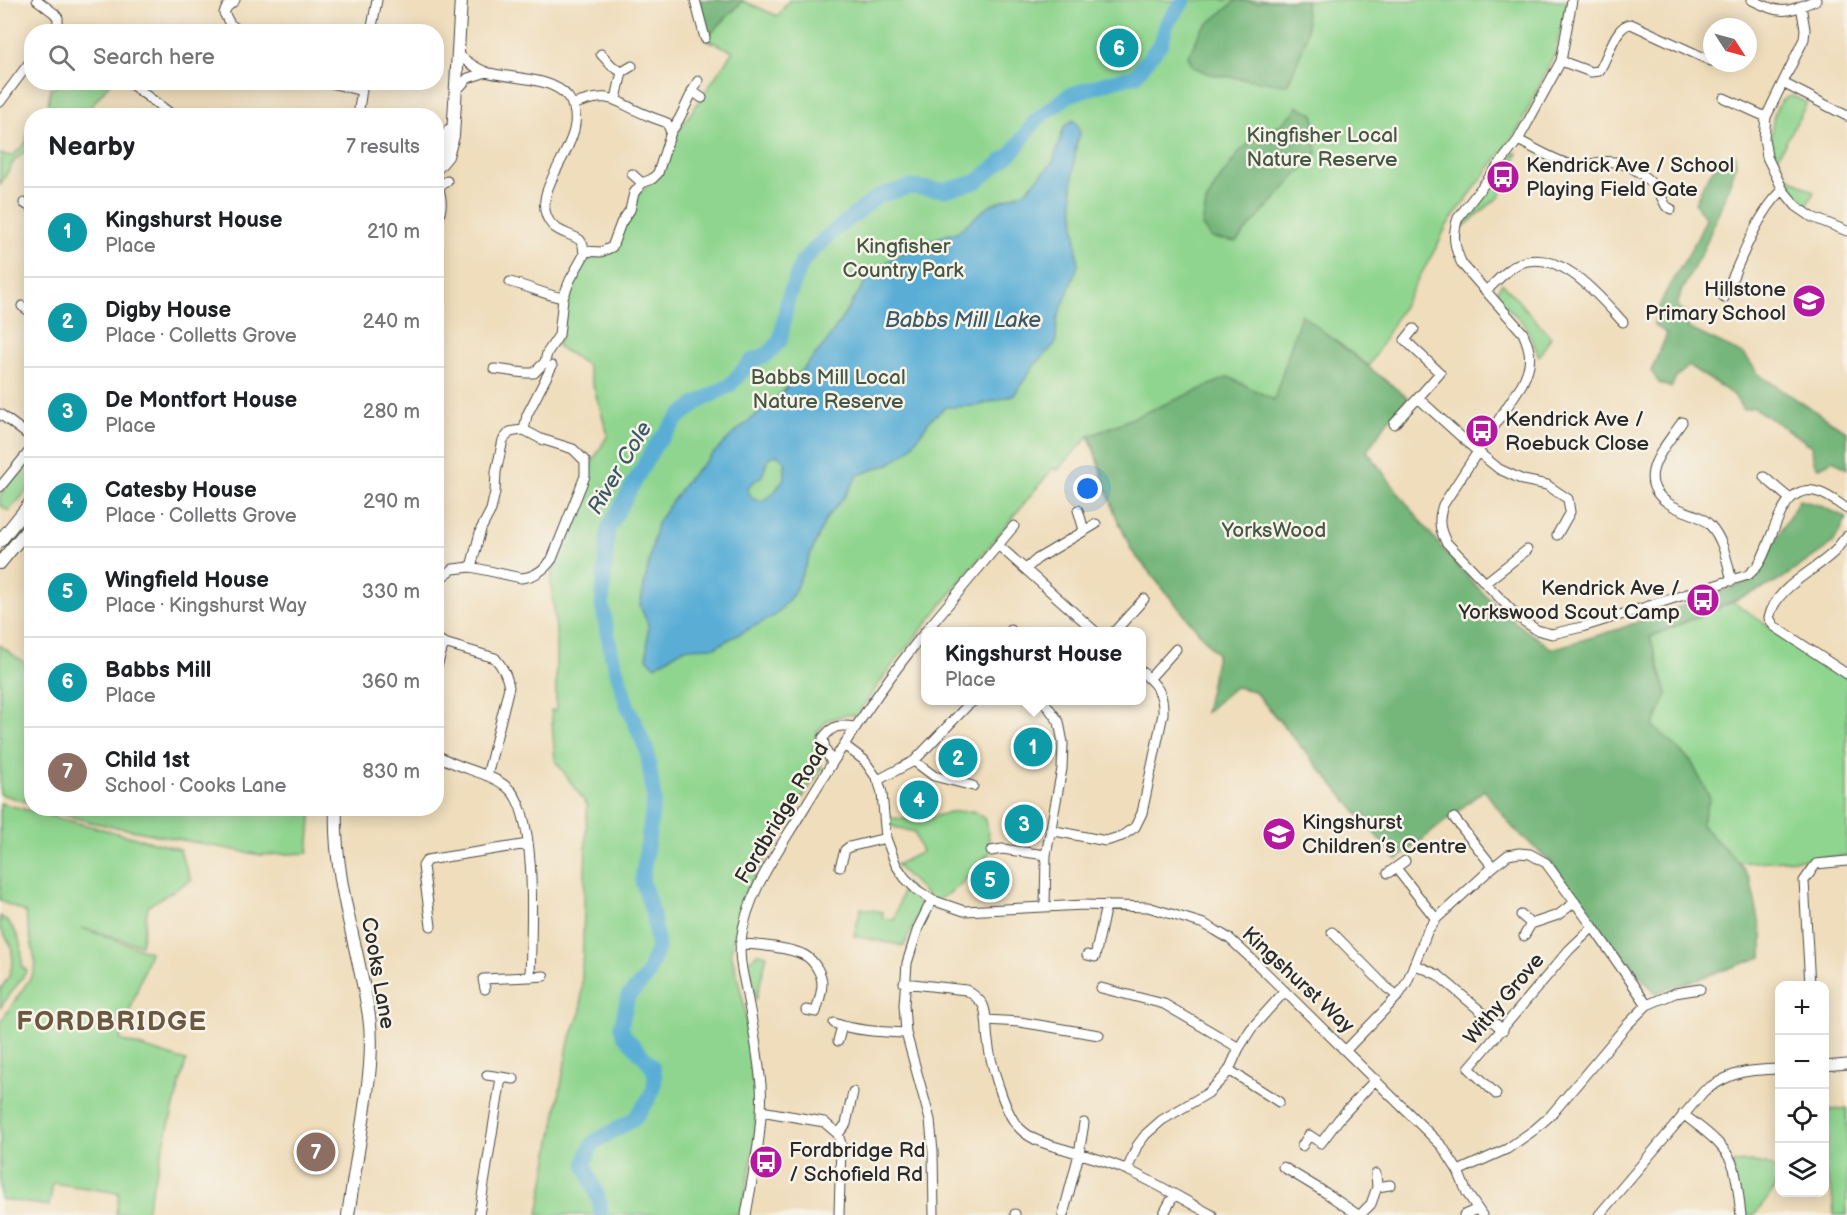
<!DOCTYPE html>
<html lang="en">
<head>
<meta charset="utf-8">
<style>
	body { margin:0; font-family:"Balsamiq Sans",sans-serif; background:#f2f2f2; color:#202124 }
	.controls { position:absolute; right:18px; bottom:18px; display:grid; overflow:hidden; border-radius:12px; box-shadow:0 3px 15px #0003 }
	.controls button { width:54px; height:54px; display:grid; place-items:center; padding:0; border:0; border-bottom:2px solid #e0e0e0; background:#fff; color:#202124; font:30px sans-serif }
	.compass { position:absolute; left:1703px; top:18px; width:54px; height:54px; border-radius:50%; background:#fff; box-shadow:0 3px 15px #0003; rotate:126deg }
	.you { position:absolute; left:1088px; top:489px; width:21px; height:21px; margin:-15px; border:4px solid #fff; border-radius:50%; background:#1a73e8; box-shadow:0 0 0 9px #1a73e833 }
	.badge { display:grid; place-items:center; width:39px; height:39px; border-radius:50%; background:#b5179e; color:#fff; font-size:20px; font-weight:700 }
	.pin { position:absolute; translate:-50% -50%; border:3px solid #fff; box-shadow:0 2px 6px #0006 }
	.popup { position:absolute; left:921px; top:627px; width:225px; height:78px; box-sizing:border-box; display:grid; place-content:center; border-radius:12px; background:#fff; filter:drop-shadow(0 2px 4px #0005); font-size:20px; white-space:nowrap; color:#757577 }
	.popup b { font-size:22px; color:#202124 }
	.popup::after { content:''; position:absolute; left:50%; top:100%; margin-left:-12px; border:12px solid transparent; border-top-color:#fff }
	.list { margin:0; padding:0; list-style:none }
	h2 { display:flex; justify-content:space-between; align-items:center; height:78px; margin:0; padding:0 24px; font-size:26px }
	h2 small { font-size:20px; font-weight:400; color:#757577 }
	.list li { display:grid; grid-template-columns:39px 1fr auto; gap:18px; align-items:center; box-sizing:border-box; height:90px; padding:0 24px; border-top:2px solid #e0e0e0 }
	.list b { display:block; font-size:22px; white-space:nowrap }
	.list p { margin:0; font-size:20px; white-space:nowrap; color:#757577 }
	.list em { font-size:20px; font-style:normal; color:#757577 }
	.icon { flex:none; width:33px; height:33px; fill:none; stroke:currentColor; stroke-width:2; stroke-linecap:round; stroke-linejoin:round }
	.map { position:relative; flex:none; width:1847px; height:1215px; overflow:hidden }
	.search { position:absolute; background:#fff; box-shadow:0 3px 15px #0003; left:24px; top:24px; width:420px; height:66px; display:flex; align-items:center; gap:15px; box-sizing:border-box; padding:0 21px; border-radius:24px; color:#757577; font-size:22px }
	.panel { position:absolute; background:#fff; box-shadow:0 3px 15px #0003; left:24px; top:108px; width:420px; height:708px; border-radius:24px }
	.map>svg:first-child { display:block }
</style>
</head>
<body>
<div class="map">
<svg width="1847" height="1215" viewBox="0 0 1847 1215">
	<rect width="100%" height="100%" fill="#f7f3e8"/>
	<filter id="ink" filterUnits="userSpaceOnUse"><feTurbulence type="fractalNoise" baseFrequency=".0167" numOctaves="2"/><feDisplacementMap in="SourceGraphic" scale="12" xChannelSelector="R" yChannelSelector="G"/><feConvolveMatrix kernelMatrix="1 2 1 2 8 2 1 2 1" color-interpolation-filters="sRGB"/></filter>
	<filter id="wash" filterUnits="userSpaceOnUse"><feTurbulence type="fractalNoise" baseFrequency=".008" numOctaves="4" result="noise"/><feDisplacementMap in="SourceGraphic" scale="24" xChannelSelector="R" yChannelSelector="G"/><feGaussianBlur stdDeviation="1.35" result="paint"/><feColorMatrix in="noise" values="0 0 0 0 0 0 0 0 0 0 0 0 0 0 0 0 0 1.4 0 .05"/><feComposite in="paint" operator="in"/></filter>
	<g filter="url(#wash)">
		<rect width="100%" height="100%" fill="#efddbb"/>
		<path fill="#90d58f" stroke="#5e805d" stroke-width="1.5" d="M789 0H1569L1554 55 1518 130 1447 225 1437 246 1369 366 1301 315 1360 447 1397 498 1667 800 1762 934V957L1656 993 1632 968 1583 908 1550 861 1514 828 1505 752 1451 808 1397 860 1254 691 1217 654 1132 551 1114 511 1089 436 1057 471 1053 468 890 668 857 715H844L828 720 817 732 813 750 822 768 787 821 740 902 731 952 744 1004 756 1110 755 1144 741 1215H538L568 1045 581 1010 587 805 555 760 551 710 556 711V629L551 585 553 566 588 476 591 464 608 435 587 365 557 346 562 334 569 293 576 273 593 257 606 255 614 248 639 193 659 175 675 136 733 51 705 39 743 1 778 16Z
			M57 83V82L110 83 90 108 80 115H46L51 88H55Z
			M1789 96H1793L1807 103 1778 157 1785 175 1814 192 1807 205C1799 198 1790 190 1783 182 1770 164 1764 105 1789 96Z
			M31 120V148L30 147 14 161 0 185V154L12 156 25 144Z
			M1514 153H1518L1500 196 1464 226 1467 215Z
			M1502 283 1551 337 1539 356 1525 325 1499 299 1496 293Z
			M31 458V486L9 511 0 505V495L13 477Z
			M1733 602 1847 678V856L1739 863 1701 825 1691 761 1653 726 1667 694 1650 637Z
			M0 645 31 668V803L0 794Z
			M0 803 179 849 191 880 148 906 141 945 82 928 150 952 120 1040 186 1061 145 1215 116 1214 119 1193 53 1183 49 1206 0 1199V1023L33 974 36 965 25 912 0 901Z
			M47 809H312L308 853 260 855 90 822Z
			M974 811 986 820 991 851C977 867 954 898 932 900L896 865 922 852 914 832 891 826 890 818 923 820 950 812Z
			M905 883 915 893 921 908 904 946 854 936 861 908 883 912 882 918 894 920Z
			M0 916C18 927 23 947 22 967L27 971 0 1008V990L9 976 13 961 11 945 0 928Z
			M758 953 767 955 756 1000 748 963Z
			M1847 1108V1215H1834L1832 1193 1825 1170V1111Z
			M1753 1162C1799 1166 1770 1196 1754 1215H1741L1732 1163Z"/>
		<path fill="#74b67a" stroke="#507052" stroke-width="1.5" d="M699 0H741L743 1 708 36Z
			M1237 0 1259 3 1264 0H1306C1303 10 1308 19 1307 29 1306 46 1294 69 1287 85L1209 74 1193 67 1188 56 1202 29Z
			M1298 106 1314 114 1317 153 1236 242 1211 238 1202 226 1206 203 1217 183 1240 151 1262 132 1279 126 1293 113Z
			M1735 153 1736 166 1720 209 1704 248 1681 292 1677 307 1688 315V328L1745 355 1759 375 1847 432V469L1833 460 1818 468 1813 460 1812 446 1753 407 1743 410 1734 395 1689 366 1676 377 1671 388 1659 383 1651 371 1667 334 1654 325C1659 297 1678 273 1692 248 1697 239 1702 228 1706 219L1695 203 1705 181 1720 159Z
			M1301 314 1408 398 1386 423 1367 451C1404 500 1440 550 1484 594 1504 615 1528 632 1552 649L1616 630 1753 580 1799 500 1819 505 1847 518 1833 543 1777 582 1650 637 1667 694 1653 726 1691 761 1710 798 1701 825 1739 863 1750 878 1762 934V957L1656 993 1632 968 1583 908 1550 861 1513 828 1484 790 1397 860 1254 691 1235 687 1205 713 1217 654 1132 551 1114 511 1090 436 1229 377 1274 400Z"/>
		<path fill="#5aaed6" stroke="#426c80" stroke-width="1.5" fill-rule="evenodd" d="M1073 120 1077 124 1080 134 1076 145 1072 186 1078 266 1057 320 1056 343 1034 366 1014 395 977 406 946 407 930 420 909 450 889 464 858 475 845 496 826 519 793 594 776 615 715 647 685 648 655 666 647 658 648 624 640 606 657 523 687 480 731 436 782 393 828 340 873 270 918 244 957 232 990 205 1026 191 1053 162 1064 127ZM778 455 785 461V477L773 494 762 501 753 499 747 490 752 483 762 476 769 457Z"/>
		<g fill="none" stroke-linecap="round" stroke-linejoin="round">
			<path stroke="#5aaed6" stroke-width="15" d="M601 1215 600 1203 585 1165 588 1152 594 1142 634 1119 648 1100 654 1088 655 1076 652 1066 624 1035 621 1027 628 996 646 978 658 948 653 914 642 880 654 799 647 751 627 705 621 685 612 656 602 605 608 529 654 447 678 418 697 403 730 385 751 361 768 354 780 341 788 298 802 262 824 239 878 196 909 187 945 190 976 182 1013 152 1035 121 1069 95 1116 80 1135 76 1161 43 1167 23 1184 0"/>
		</g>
	</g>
	<g filter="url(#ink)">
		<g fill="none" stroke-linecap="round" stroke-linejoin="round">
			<defs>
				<path id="street" d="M37 0 54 13 58 18V23L52 32
					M235 0 227 7 224 13 230 24 241 32
					M695 0 705 38
					M1572 0 1561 61 1518 140 1458 218C1452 235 1454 247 1462 264L1523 333C1532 353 1532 364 1522 384L1443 505C1438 520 1439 528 1446 542L1519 618 1537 630 1552 634 1582 627 1748 575C1751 572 1755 569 1758 565 1773 545 1779 480 1818 492 1829 495 1838 503 1847 509
					M1752 0C1783 15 1785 13 1816 0
					M1801 6 1805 29 1804 39 1766 117 1764 138 1767 157 1783 190 1796 206 1812 217 1847 231
					M371 32 377 0
					M601 54 612 66 622 72 616 99
					M459 55C467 62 476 68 486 72 509 79 552 76 568 97 599 137 521 189 552 225 560 233 571 234 580 240L583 245 584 255 570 280 563 298 559 335 547 353 545 362 534 373C521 374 508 370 494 369
					M1561 61 1591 72 1599 71C1608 58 1615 25 1631 24L1711 61
					M622 72 632 66
					M128 82 174 116
					M327 82 362 91
					M1783 83 1847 116
					M456 91 468 78 487 72
					M692 91 702 98
					M1724 98 1766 117
					M0 102 32 59
					M572 105C614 89 613 102 649 116 655 119 661 120 667 123L671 132 658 173 652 179 642 183 634 193 630 210 621 223 612 247 601 252 584 251
					M358 116 363 82
					M671 132C683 116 688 98 698 81
					M1518 140C1532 147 1559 163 1573 165 1585 167 1590 164 1601 162 1630 158 1655 181 1666 206L1671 209
					M632 174 642 183
					M437 188 447 181
					M24 203 32 208
					M510 282C528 286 545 295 563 298
					M1486 291C1496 282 1506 270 1518 264 1559 246 1599 296 1623 322
					M1724 298C1738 266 1757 213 1783 190
					M22 306 32 313
					M1414 329 1405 340 1440 373 1418 398
					M0 414 32 438
					M1682 422C1664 449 1630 482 1673 506 1685 513 1700 514 1710 525 1724 540 1727 562 1732 581
					M1394 424 1418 398 1478 452 1499 469 1523 480 1547 485 1568 499 1570 512 1557 535
					M524 430 527 415 552 366
					M1764 477 1790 499
					M0 487 32 448
					M1078 510 1084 530
					M1847 536C1843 540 1839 546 1835 551 1814 572 1776 586 1769 618L1774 626 1847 674
					M998 545 1096 632
					M1026 569 1037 559 1096 524
					M436 581 453 569 471 567 481 529 491 510 495 492 496 472 503 440 510 432 515 431 524 430 541 439 573 449 585 461V476L552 559C545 569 534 577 521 578L471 567
					M1485 583 1527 550
					M925 632 1014 526
					M1010 632 1011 630
					M1114 632 1144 599
					M436 638 444 643 495 658C503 667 507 675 509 687L487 776
					M436 670 444 643
					M1149 679 1176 649
					M1043 700 1059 722 1063 743 1062 769 1046 855 1045 907
					M844 745 864 760 878 780 882 793 886 838 896 865 905 878 917 890 932 900 964 911 1084 905 1148 907 1204 924 1215 930 1230 939 1257 964 1442 1146 1458 1171 1467 1193 1482 1215
					M436 755C442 758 448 761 453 763 471 771 493 775 508 788 539 813 531 938 530 977L483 979 485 989
					M914 761 934 776 973 786
					M832 763 825 749 823 738C834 724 839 725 856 727
					M878 780 914 761 968 705 975 700
					M1454 818 1493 867
					M1050 830 1106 841 1122 836 1135 827 1142 813 1163 714C1164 692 1156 685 1141 671
					M991 851 1002 849 1046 855
					M840 867 845 850 849 847 886 838
					M1396 868 1436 919
					M1388 873 1405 861
					M932 900 918 928 907 963 904 1005 906 1033 930 1120 933 1152 934 1215
					M1521 915 1531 924 1558 915 1575 902
					M431 926 423 866 427 860 528 844
					M1332 932 1387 988 1398 996
					M1524 936 1531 924
					M740 944C755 944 793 948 806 956 814 961 822 974 822 984 822 993 818 1004 816 1012L806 1010
					M1087 955 1095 957 1106 905
					M1414 964 1438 975 1503 1030
					M530 977 544 976
					M904 983 966 990C973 994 979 999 983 1005 988 1016 986 1030 988 1041 990 1062 1003 1106 1015 1123 1029 1141 1047 1144 1067 1150 1087 1156 1108 1161 1127 1170 1157 1183 1183 1200 1212 1215
					M1810 986 1804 881 1816 864 1847 861
					M1101 988 1164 1004 1239 1048
					M986 1020 1020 1022 1099 1035
					M834 1023C855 1031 883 1032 906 1033
					M838 1041 842 1026
					M1346 1050 1398 996 1407 982 1428 930 1436 919 1493 867 1508 855 1519 853 1530 854 1546 863 1593 927 1647 1005
					M1824 1066 1847 1064
					M1229 1070 1279 1102
					M487 1075 514 1079
					M1496 1094 1469 1068 1569 950 1593 927
					M761 1111 824 1122 838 1134 841 1144 839 1215
					M1683 1114C1702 1129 1726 1144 1734 1168 1738 1183 1739 1200 1741 1215
					M838 1134 846 1124 853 1092
					M1302 1146 1309 1135 1321 1143 1339 1119 1376 1079
					M1283 1167 1326 1193 1358 1215
					M1127 1170 1137 1146 1146 1134 1162 1120 1208 1093 1223 1078 1229 1070 1239 1048 1251 1029 1285 991
					M1458 1171 1507 1149 1534 1130 1551 1115 1627 1025 1647 1005 1675 993 1700 989
					M1376 1174 1377 1187
					M479 1215 501 1078
					M746 1215C753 1172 764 1129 761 1085 758 1055 753 1025 747 995 744 977 738 960 741 941 746 895 776 854 800 815 838 752 878 690 925 632
					M1015 1215V1214
					M1063 1215 1079 1154 1084 1123
					M1163 1215 1174 1195
					M1360 1215 1371 1204 1377 1187 1390 1185
					M1464 1215 1477 1209
					M1599 1215 1704 1091C1733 1071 1746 1070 1780 1069"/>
				<path id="secondary" d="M436 152 441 148 450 130
					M436 169 447 156 453 136 461 0
					M436 187C442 200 440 209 436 222
					M0 541 32 501
					M0 563 32 524
					M336 808C333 879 358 946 369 1016 374 1050 368 1086 363 1120 358 1152 353 1183 348 1215"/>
			</defs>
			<use href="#street" stroke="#484641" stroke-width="11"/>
			<use href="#secondary" stroke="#484641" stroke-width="14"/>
			<use href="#street" stroke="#fff" stroke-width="9"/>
			<use href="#secondary" stroke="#fff" stroke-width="12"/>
		</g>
	</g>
	<defs>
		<symbol id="bus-disc" viewBox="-11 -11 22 22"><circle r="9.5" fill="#b5179e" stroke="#f7f3e8"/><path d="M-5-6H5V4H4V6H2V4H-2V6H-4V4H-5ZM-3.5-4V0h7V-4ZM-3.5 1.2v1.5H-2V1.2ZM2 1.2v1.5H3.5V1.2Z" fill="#fff"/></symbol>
		<symbol id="school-disc" viewBox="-11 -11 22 22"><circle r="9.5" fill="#b5179e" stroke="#f7f3e8"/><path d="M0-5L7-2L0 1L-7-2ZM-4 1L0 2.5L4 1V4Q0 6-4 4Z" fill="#fff"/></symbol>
	</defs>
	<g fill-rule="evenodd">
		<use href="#bus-disc" x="1484" y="158" width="38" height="38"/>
		<use href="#school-disc" x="1790" y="282" width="38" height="38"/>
		<use href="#bus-disc" x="1463" y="412" width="38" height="38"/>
		<use href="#bus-disc" x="1684" y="581" width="38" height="38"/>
		<use href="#school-disc" x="1260" y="815" width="38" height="38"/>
		<use href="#bus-disc" x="747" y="1143" width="38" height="38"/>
	</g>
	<g text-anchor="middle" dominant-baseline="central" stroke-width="5" stroke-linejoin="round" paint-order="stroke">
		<g font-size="21" fill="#445644" stroke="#f7f3e8">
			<text x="1322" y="135">Kingfisher Local<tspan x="1322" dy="24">Nature Reserve</tspan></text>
			<text x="903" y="246">Kingfisher<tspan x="903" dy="24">Country Park</tspan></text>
			<text x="828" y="377">Babbs Mill Local<tspan x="828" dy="24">Nature Reserve</tspan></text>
			<text x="1274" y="530">YorksWood</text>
		</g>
		<g font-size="21" fill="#2b2b2b" stroke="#f7f3e8" text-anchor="start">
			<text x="1526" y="165">Kendrick Ave / School<tspan x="1526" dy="24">Playing Field Gate</tspan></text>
			<text x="1786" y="289" text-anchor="end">Hillstone<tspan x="1786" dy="24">Primary School</tspan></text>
			<text x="1505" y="419">Kendrick Ave /<tspan x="1505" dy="24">Roebuck Close</tspan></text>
			<text x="1680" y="588" text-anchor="end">Kendrick Ave /<tspan x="1680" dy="24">Yorkswood Scout Camp</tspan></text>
			<text x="1302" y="822">Kingshurst<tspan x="1302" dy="24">Children’s Centre</tspan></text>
			<text x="789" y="1150">Fordbridge Rd<tspan x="789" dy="24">/ Schofield Rd</tspan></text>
		</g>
		<g font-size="21" fill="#2b2b2b" stroke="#f7f3e8">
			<text transform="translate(782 813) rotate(-59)">Fordbridge Road</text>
			<text transform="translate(378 973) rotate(80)">Cooks Lane</text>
			<text transform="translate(1298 980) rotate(43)">Kingshurst Way</text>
			<text transform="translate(1504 999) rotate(-50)">Withy Grove</text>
		</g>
		<g font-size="22" font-style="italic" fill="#3b5967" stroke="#f7f3e8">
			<text x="963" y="320">Babbs Mill Lake</text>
			<text transform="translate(620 468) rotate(-59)">River Cole</text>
		</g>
		<g font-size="27" font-weight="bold" letter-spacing="1.5" fill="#6a5840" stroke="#f7f3e8">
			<text x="112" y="1022">FORDBRIDGE</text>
		</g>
	</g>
</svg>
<div class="controls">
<button>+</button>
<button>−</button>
<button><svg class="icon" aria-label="locate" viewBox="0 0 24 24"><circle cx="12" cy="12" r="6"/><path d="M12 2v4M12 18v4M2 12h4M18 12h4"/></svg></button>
<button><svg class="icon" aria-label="layers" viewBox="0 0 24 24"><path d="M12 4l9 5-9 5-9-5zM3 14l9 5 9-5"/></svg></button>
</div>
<svg class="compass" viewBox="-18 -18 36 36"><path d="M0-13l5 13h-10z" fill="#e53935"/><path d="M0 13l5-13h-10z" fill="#757577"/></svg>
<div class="you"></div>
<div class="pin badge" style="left:1033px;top:747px;background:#0f9aa8">1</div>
<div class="popup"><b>Kingshurst House</b>Place</div>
<div class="pin badge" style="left:958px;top:758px;background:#0f9aa8">2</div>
<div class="pin badge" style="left:1024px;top:824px;background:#0f9aa8">3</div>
<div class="pin badge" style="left:919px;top:800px;background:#0f9aa8">4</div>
<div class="pin badge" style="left:990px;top:880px;background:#0f9aa8">5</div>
<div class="pin badge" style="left:1119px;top:48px;background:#0f9aa8">6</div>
<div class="pin badge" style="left:316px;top:1152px;background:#8d6e63">7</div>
<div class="search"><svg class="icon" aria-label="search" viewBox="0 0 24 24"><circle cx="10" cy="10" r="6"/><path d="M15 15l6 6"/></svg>Search here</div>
<section class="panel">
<h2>Nearby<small>7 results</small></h2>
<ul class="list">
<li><span class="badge" style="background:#0f9aa8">1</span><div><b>Kingshurst House</b><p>Place</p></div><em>210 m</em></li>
<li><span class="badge" style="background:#0f9aa8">2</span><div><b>Digby House</b><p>Place · Colletts Grove</p></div><em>240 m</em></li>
<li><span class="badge" style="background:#0f9aa8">3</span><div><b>De Montfort House</b><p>Place</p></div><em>280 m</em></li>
<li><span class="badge" style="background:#0f9aa8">4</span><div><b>Catesby House</b><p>Place · Colletts Grove</p></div><em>290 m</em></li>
<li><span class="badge" style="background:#0f9aa8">5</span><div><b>Wingfield House</b><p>Place · Kingshurst Way</p></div><em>330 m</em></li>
<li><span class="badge" style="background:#0f9aa8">6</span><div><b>Babbs Mill</b><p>Place</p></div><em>360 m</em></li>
<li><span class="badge" style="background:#8d6e63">7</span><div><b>Child 1st</b><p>School · Cooks Lane</p></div><em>830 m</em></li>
</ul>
</section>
</div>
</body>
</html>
